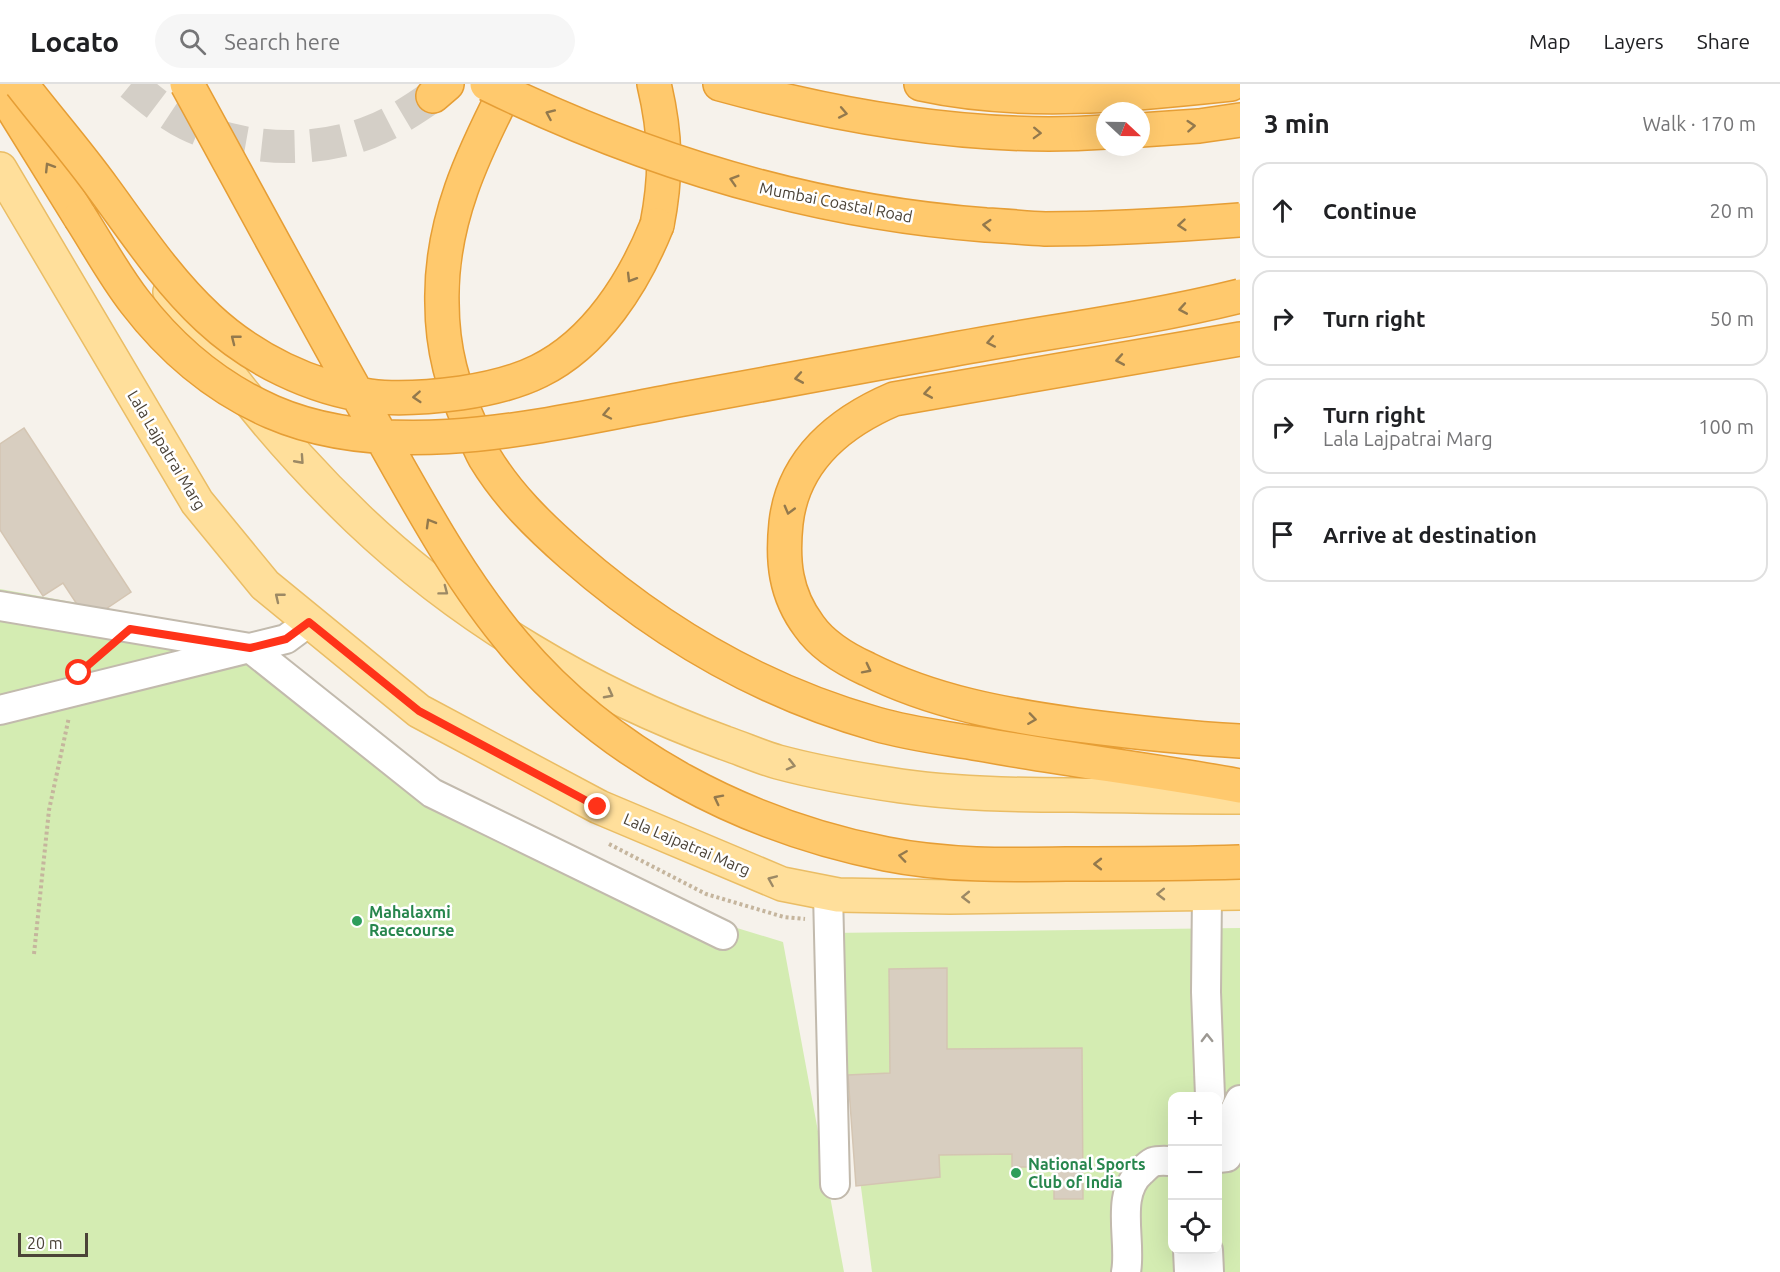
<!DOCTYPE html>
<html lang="en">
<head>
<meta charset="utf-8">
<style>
	body { margin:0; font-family:Ubuntu,sans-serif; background:#f6f6f6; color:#202124 }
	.controls { position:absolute; right:18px; bottom:18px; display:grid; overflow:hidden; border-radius:12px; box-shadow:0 6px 24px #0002 }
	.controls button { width:54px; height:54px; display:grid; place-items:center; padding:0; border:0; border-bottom:2px solid #e0e0e0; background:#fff; color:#202124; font:30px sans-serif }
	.compass { position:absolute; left:1096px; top:18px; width:54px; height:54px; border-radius:50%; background:#fff; box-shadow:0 6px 24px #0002; rotate:112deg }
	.scale { position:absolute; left:18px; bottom:15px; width:70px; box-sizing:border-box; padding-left:6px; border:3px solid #4b4338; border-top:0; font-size:16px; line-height:21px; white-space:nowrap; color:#4b4338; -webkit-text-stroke:4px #fff; paint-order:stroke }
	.stop { position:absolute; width:18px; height:18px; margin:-14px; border:4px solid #ff3319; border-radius:50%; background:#fff }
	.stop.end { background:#ff3319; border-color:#fff; box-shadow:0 2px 6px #0008 }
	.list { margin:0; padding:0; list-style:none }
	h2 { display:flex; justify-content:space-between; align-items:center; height:78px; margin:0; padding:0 24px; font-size:26px }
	h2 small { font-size:20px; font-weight:400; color:#757577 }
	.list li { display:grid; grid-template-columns:39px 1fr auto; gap:18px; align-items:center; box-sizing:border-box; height:96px; margin:0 12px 12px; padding:0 12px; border:2px solid #e0e0e0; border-radius:18px }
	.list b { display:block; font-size:22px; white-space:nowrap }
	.list p { margin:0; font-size:20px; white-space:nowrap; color:#757577 }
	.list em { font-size:20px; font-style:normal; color:#757577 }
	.icon { flex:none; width:33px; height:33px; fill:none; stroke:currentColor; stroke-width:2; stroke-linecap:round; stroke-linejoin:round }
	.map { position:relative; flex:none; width:1240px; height:1188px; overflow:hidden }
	header { display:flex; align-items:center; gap:36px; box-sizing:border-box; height:84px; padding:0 30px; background:#fff; border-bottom:2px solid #e0e0e0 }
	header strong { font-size:28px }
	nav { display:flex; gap:33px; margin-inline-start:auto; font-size:21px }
	.search { width:420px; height:54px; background:#f6f6f6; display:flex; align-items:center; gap:15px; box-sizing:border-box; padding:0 21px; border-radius:33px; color:#757577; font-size:22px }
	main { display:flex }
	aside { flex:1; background:#fff }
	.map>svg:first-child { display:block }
</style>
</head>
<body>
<header>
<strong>Locato</strong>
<div class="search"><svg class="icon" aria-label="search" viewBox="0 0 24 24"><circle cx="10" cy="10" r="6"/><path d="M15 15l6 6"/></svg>Search here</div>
<nav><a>Map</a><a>Layers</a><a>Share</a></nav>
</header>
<main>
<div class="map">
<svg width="1240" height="1188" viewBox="0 0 1240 1188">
	<rect width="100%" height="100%" fill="#f6f2eb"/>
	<path fill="#d4ecb2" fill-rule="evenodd" d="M0 505 215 544 421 689 645 816 783 858 844 1188H0Z
		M1240 844V1188H872L828 849ZM1172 1012H1218V1166H1172Z"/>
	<path fill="#d8cec0" stroke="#d4c5b2" stroke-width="1.5" d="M24 344 131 508 88 537 63 499 43 512 0 446V360Z
		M947 884V965L1082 964 1083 1115H1054V1083H1012V1070L939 1071 940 1093 856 1102 848 991 890 989 889 885Z"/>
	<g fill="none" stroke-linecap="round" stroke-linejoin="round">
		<path stroke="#d4cfc7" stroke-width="33" stroke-dasharray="33 16" stroke-linecap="butt" d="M131 0C148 14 167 30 187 40 242 67 313 70 370 48 393 39 413 26 433 12"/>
		<defs>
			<path id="minor" d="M0 522 250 564 432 709 723 851
				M0 626 286 555 309 538
				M828 809 835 1100
				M1207 809 1206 908 1210 1012
				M1218 1074 1227 1073V1042L1240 1016
				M1188 1166 1189 1188
				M1208 1166 1209 1188
				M1126 1188C1132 1157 1114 1110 1142 1087 1145 1084 1149 1080 1153 1078 1159 1076 1167 1077 1172 1077"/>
			<path id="major" d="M0 85 197 418 265 501 419 627 599 723 782 800 838 811 950 813 1240 809
				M170 208C224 290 287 367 358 435 462 534 590 610 725 659 743 665 760 673 778 678 819 689 860 696 901 702 957 710 1014 711 1070 711 1127 712 1183 713 1240 713"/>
			<path id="highway" d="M509 0C473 70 440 138 442 219 442 265 453 304 472 345 476 355 480 365 485 374 508 412 539 442 572 471 660 548 763 608 876 640 910 650 946 654 980 660 1067 676 1154 686 1240 702
				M654 0C666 50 667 90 657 141
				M720 0C844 34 976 57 1105 48
				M921 0C1022 22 1129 11 1231 0
				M0 4 80 133
				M433 12 447 0
				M1141 46 1199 42 1240 36
				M1240 255 894 315C840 338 793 376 786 439 782 477 785 510 809 542 823 562 845 575 867 585 933 618 1004 631 1077 641 1131 648 1185 654 1240 657"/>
		</defs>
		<use href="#minor" stroke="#c2baad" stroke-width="32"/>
		<use href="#major" stroke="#eabd65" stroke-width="36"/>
		<use href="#highway" stroke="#e69e35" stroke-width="36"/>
		<path stroke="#c5b59d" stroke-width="4" stroke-dasharray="3 3" stroke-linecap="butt" d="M609 760 706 810 784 833 805 835
			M34 870 49 726 69 633"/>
		<use href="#minor" stroke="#fff" stroke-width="28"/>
		<use href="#major" stroke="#ffdf9b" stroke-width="33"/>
		<use href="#highway" stroke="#ffc96d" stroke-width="33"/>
		<defs>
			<path id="highway-bridge" d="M21 0C48 35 77 68 103 104 136 149 167 196 208 234 252 275 311 304 370 312 400 316 431 313 461 309 488 305 515 299 539 287 596 259 634 198 657 141
				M187 0C245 106 302 212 361 317 409 400 453 488 515 561 609 672 745 742 886 770 946 782 1006 781 1066 780 1124 780 1182 780 1240 778
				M487 0C645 77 811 128 986 141 1006 142 1026 144 1045 145 1111 145 1175 141 1240 136
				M80 133C98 161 114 191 135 218 171 265 217 304 272 328 394 381 553 339 678 316 763 300 849 285 934 269 1036 249 1140 237 1240 212"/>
		</defs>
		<use href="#highway-bridge" stroke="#e69e35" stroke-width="36" stroke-linecap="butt"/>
		<use href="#highway-bridge" stroke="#ffc96d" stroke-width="33"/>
	</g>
	<defs><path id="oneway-chevron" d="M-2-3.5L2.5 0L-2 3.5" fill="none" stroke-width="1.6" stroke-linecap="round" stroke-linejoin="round" transform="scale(1.5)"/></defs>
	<g stroke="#93794d">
		<use href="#oneway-chevron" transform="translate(843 29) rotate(11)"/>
		<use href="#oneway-chevron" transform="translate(550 30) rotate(-156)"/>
		<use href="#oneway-chevron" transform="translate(1191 42) rotate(-4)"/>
		<use href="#oneway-chevron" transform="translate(1037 49) rotate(2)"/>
		<use href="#oneway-chevron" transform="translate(49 83) rotate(-122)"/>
		<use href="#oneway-chevron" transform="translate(734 96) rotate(-163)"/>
		<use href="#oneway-chevron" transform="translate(987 141) rotate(-176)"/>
		<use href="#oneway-chevron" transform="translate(1182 141) rotate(175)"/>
		<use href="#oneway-chevron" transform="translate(631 194) rotate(121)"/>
		<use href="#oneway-chevron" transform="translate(1183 225) rotate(170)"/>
		<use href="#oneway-chevron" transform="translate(235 255) rotate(-142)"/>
		<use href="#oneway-chevron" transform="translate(991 258) rotate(169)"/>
		<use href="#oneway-chevron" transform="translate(1120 276) rotate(170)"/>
		<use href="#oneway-chevron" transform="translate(799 294) rotate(170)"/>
		<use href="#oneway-chevron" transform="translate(928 309) rotate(170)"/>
		<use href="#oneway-chevron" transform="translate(417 313) rotate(176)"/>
		<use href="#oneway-chevron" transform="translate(607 330) rotate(168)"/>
		<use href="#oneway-chevron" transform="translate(789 426) rotate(105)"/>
		<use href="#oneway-chevron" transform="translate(430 439) rotate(-120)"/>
		<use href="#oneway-chevron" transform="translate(867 585) rotate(27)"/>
		<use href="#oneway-chevron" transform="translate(1032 635) rotate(8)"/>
		<use href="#oneway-chevron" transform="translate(718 715) rotate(-153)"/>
		<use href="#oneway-chevron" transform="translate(903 772) rotate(-172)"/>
		<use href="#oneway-chevron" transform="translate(1098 780) rotate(180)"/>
	</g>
	<g stroke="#9c8965">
		<use href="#oneway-chevron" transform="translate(300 376) rotate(48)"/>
		<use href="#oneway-chevron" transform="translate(444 507) rotate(37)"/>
		<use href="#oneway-chevron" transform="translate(279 513) rotate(-141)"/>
		<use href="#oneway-chevron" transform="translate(609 610) rotate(28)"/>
		<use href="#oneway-chevron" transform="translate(791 681) rotate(14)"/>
		<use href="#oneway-chevron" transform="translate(772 796) rotate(-157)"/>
		<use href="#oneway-chevron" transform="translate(1161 810) rotate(179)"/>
		<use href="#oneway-chevron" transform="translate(966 813) rotate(179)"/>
	</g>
	<use stroke="#9c9892" href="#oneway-chevron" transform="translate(1207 954) rotate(-91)"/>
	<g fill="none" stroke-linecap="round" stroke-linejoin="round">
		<path stroke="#ff3319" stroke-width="8" d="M79 589 130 545 250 564 286 555 309 538 419 627 598 723"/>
	</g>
	<g fill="#2e9e5b" stroke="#fff" stroke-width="2">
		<circle cx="357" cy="837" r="6"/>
		<circle cx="1016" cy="1089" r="6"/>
	</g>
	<g text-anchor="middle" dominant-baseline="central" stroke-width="5" stroke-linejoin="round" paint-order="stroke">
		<g font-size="16" fill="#4b4338" stroke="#fff">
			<text transform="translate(836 118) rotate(11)">Mumbai Coastal Road</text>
			<text transform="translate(167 366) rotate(59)">Lala Lajpatrai Marg</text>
			<text transform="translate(687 760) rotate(23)">Lala Lajpatrai Marg</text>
		</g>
		<g font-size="16" font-weight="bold" fill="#27864d" stroke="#fff" text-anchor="start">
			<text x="369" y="828">Mahalaxmi<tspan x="369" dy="18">Racecourse</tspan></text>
			<text x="1028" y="1080">National Sports<tspan x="1028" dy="18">Club of India</tspan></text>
		</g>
	</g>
</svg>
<div class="controls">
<button>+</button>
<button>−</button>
<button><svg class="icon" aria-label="locate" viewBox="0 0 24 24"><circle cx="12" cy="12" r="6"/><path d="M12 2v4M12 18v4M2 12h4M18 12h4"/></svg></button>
</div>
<svg class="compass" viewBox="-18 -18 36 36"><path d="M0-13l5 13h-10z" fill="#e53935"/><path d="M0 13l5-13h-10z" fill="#757577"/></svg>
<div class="scale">20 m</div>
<div class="stop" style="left:79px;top:589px"></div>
<div class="stop end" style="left:598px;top:723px"></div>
</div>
<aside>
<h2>3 min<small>Walk · 170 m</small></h2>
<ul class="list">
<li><svg class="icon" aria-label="ahead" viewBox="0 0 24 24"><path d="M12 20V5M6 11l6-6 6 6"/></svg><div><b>Continue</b></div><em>20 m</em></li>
<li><svg class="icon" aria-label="right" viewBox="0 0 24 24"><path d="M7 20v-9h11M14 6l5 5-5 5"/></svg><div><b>Turn right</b></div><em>50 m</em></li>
<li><svg class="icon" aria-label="right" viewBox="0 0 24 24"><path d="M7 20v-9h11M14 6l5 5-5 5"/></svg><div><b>Turn right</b><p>Lala Lajpatrai Marg</p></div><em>100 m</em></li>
<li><svg class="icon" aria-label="arrive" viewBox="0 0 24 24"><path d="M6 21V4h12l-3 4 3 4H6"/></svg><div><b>Arrive at destination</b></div></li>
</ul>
</aside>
</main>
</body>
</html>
